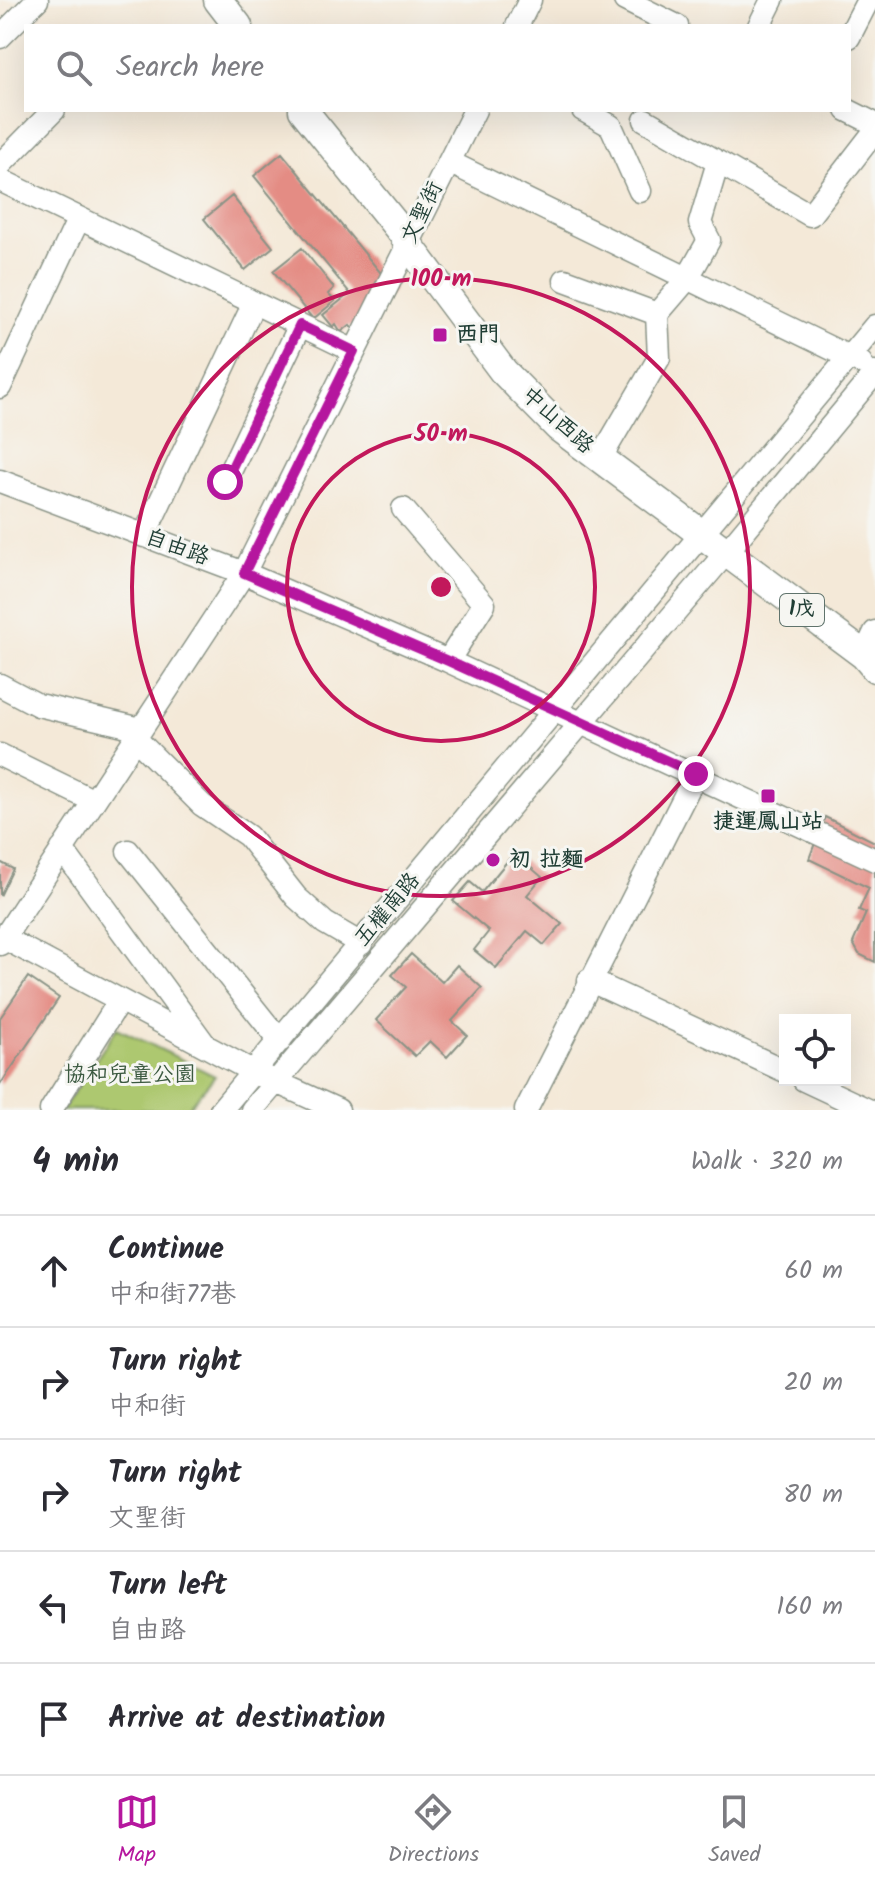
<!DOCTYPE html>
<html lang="en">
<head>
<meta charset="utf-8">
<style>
	body { margin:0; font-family:Kalam,"LXGW WenKai TC",sans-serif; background:#f7f7f7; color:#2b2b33 }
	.controls { position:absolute; right:24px; bottom:24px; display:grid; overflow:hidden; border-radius:0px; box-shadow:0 8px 32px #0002 }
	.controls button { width:72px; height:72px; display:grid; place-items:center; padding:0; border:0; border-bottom:2px solid #e1e1e2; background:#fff; color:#2b2b33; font:40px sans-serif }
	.stop { position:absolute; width:24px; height:24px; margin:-18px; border:6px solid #b5179e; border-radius:50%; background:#fff }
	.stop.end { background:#b5179e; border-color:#fff; box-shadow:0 2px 8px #0008 }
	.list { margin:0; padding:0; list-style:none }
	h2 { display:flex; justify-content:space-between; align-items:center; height:104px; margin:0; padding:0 32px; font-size:34px }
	h2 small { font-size:26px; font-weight:400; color:#7c7c81 }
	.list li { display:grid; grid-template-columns:52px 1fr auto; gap:24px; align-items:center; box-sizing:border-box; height:112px; padding:0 32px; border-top:2px solid #e1e1e2 }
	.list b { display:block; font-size:30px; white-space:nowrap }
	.list p { margin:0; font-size:26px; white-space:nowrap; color:#7c7c81 }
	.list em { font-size:26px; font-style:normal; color:#7c7c81 }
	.icon { flex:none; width:44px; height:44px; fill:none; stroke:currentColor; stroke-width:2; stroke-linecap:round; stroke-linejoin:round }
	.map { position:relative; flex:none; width:875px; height:1110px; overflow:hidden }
	.search { position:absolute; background:#fff; box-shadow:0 8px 32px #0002; left:24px; right:24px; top:24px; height:88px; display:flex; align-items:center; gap:20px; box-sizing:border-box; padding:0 28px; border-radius:0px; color:#7c7c81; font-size:30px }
	.sheet { height:664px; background:#fff }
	nav { display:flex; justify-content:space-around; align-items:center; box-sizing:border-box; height:112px; border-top:2px solid #e1e1e2; background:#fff; font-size:22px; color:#7c7c81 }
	nav a { display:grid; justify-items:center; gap:4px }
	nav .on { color:#b5179e }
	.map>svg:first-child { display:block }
</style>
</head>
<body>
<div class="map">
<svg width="875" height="1110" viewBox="0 0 875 1110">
	<rect width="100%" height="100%" fill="#f6f6f2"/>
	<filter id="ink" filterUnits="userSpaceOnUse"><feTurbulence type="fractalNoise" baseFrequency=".0125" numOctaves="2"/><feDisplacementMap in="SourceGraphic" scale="16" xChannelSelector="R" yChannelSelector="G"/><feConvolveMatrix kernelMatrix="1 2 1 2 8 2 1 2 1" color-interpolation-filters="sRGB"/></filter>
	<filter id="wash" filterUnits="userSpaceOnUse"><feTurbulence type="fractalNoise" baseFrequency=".006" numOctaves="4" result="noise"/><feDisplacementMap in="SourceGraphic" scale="32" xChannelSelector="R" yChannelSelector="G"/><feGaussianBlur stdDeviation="1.8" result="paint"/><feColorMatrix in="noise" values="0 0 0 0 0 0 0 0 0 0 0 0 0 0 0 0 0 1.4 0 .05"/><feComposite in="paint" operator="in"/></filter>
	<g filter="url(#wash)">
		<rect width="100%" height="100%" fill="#f4e9d8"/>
		<path fill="#adc86f" stroke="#668252" stroke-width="2" d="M117 1028 215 1076 186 1110H62Z"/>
		<g id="blocks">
			<path fill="#e48c84" d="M282 153 394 289 359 336 350 325 341 332 336 324 333 327 323 315 350 293 254 176Z
				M232 196 273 247 245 270 204 219Z
				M302 248 334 288 328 294 335 301 313 319 273 271Z
				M825 817 875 842V962L859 954 853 943 866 913 859 910 869 888 809 859Z
				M514 853 542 877 527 895 562 924 544 945 527 931 496 968 474 950 489 931 453 901 470 882 482 892Z
				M0 862 13 869 0 896Z
				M411 954 442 982 457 965 482 988 452 1021 467 1035 447 1057 430 1041 415 1056 376 1020 406 987 392 975Z
				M28 977 59 998 0 1085V1018Z"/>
		</g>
	</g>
	<g filter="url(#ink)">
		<use href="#blocks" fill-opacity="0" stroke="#8a9386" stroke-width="2"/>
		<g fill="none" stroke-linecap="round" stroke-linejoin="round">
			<defs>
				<path id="minor" d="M625 0 677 26
					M517 26 530 0
					M759 26 772 0
					M0 37 37 0
					M849 37 868 0
					M583 110 611 126 640 191
					M847 110 875 124
					M645 120 810 215 875 131
					M449 162 861 363
					M0 165 54 110
					M0 180 354 351
					M565 280 657 314 687 279 709 240 700 223 718 162
					M0 387 79 218
					M600 459 659 358 657 314
					M0 481 244 573 448 661 875 860
					M225 482 300 325
					M403 509 484 604 448 661
					M144 536 254 303
					M864 655 875 632
					M0 685 38 705 141 729
					M135 738 202 805 248 836 296 897 325 923 361 944
					M0 755 94 801
					M62 849 203 1042
					M128 851 280 1041
					M4 938 254 1072 338 1110
					M0 944 244 573 475 110
					M589 980 785 1071
					M804 1080 868 1110
					M51 1110 120 1000
					M221 1110 875 326
					M252 1110 725 554 875 373
					M526 1110 696 774"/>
				<path id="major" d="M218 0 238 26
					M303 110 403 234 408 244 503 371 558 427 864 655 875 668"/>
			</defs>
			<use href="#minor" stroke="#8a9386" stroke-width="25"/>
			<use href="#major" stroke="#8a9386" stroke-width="31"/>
			<use href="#minor" stroke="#fff" stroke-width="22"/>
			<use href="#major" stroke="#fff" stroke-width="28"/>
		</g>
	</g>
	<g fill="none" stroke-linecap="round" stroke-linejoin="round" filter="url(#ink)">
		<path stroke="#b5179e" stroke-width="10" d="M225 482 300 325 354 351 244 573 448 661 696 774"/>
	</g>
	<g fill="none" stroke="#c2185b" stroke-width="4">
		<circle cx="441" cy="587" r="154"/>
		<circle cx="441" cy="587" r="309"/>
	</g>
	<g fill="#b5179e" stroke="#f6f6f2" stroke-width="3">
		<rect x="432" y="327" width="16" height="16" rx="4"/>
		<rect x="760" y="788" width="16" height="16" rx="4"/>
		<circle cx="493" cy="860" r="8"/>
	</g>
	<g text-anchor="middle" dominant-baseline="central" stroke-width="6" stroke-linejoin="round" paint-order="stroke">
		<rect fill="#f6f6f2" stroke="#60746d" stroke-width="2" x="780" y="594" width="44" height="32" rx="6"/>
		<g font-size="20" font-weight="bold" fill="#1f3d34">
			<text x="802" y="610">1戊</text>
		</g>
		<g font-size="22" fill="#1f3d34" stroke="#f6f6f2">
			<text transform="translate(423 213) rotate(-64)">文聖街</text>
			<text transform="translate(557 421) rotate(42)">中山西路</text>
			<text transform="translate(177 548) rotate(20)">自由路</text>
			<text transform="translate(388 910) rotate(-50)">五權南路</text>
		</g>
		<g font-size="22" font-weight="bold" fill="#1f3d34" stroke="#f6f6f2" text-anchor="start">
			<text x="456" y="335">西門</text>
			<text x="768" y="822" text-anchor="middle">捷運鳳山站</text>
			<text x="509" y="860">初 拉麵</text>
		</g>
		<g font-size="22" fill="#3b5940" stroke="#f6f6f2">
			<text x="130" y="1075">協和兒童公園</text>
		</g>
	</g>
	<circle cx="441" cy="587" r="12" fill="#c2185b" stroke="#f6f6f2" stroke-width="4"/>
	<g font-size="24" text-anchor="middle" font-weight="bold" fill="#c2185b" stroke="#f6f6f2" stroke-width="6" stroke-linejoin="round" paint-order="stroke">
		<text x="441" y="286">100 m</text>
		<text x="441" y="441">50 m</text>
	</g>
</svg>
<div class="controls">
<button><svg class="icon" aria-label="locate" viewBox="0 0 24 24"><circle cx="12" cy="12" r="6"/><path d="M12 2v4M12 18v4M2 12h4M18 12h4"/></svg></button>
</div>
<div class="stop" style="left:225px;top:482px"></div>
<div class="stop end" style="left:696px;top:774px"></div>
<div class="search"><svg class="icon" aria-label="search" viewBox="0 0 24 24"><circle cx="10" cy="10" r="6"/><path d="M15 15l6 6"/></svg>Search here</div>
</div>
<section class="sheet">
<h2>4 min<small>Walk · 320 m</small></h2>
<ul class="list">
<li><svg class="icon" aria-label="ahead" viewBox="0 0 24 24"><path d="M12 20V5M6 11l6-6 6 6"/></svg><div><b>Continue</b><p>中和街77巷</p></div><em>60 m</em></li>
<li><svg class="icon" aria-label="right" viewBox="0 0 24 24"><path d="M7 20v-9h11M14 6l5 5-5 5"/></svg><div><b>Turn right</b><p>中和街</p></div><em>20 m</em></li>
<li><svg class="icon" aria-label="right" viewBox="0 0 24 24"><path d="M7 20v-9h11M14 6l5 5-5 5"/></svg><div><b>Turn right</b><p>文聖街</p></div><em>80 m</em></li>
<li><svg class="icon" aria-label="left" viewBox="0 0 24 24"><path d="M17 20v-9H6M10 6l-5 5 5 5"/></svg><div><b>Turn left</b><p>自由路</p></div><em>160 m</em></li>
<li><svg class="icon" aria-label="arrive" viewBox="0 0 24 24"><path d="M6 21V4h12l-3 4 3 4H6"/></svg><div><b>Arrive at destination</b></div></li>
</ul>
</section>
<nav>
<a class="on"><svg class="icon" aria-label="map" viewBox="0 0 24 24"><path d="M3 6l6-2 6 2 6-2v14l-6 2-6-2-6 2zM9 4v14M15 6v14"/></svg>Map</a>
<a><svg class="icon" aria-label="directions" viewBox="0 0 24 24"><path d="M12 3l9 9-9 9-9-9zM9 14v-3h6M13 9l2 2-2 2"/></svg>Directions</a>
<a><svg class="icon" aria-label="saved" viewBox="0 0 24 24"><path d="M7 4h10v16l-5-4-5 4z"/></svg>Saved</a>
</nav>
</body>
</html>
